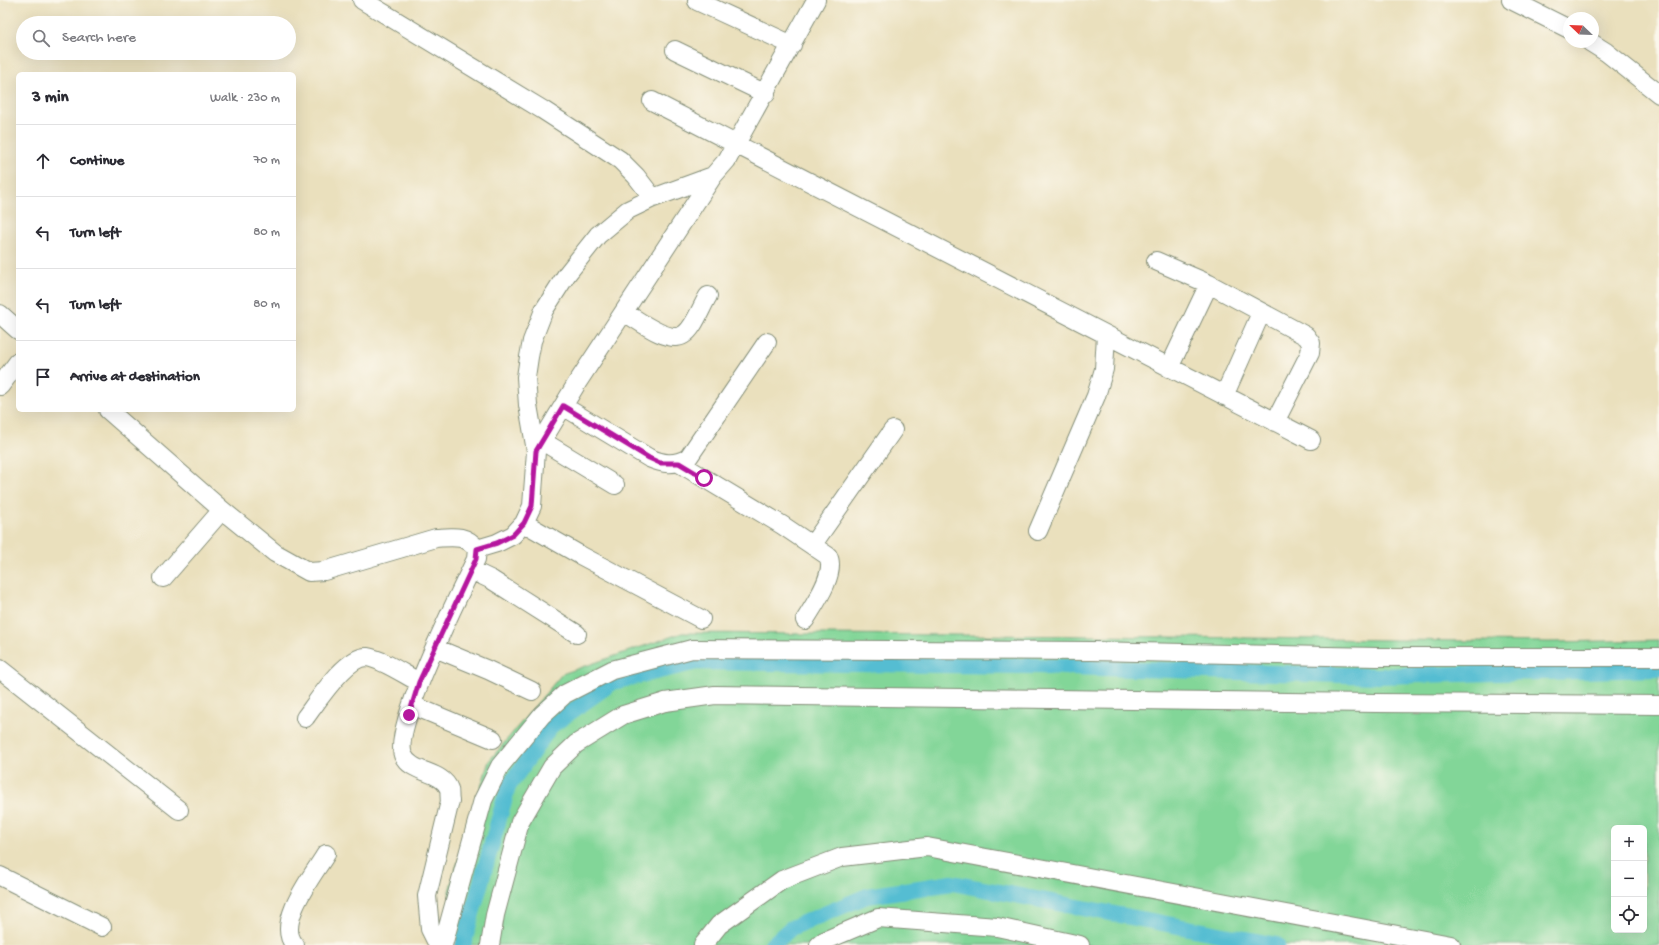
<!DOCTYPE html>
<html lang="en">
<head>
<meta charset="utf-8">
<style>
	body { margin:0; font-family:"Gochi Hand",sans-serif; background:#f7f7f7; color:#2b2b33 }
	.controls { position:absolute; right:12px; bottom:12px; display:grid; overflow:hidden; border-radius:6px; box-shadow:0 4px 16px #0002 }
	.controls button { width:36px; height:36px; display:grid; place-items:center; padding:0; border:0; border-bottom:1px solid #e1e1e2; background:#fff; color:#2b2b33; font:20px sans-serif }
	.compass { position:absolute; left:1563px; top:12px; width:36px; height:36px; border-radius:50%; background:#fff; box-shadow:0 4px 16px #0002; rotate:293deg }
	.stop { position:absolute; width:12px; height:12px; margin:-9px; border:3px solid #b5179e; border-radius:50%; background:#fff }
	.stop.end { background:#b5179e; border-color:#fff; box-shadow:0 1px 4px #0008 }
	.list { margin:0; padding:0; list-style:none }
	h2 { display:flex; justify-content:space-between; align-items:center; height:52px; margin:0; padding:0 16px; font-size:17px }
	h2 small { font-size:13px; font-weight:400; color:#7c7c81 }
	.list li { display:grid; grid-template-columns:26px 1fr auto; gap:12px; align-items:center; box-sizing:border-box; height:72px; padding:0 16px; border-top:1px solid #e1e1e2 }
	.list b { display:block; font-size:15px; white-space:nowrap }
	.list em { font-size:13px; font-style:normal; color:#7c7c81 }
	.icon { flex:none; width:22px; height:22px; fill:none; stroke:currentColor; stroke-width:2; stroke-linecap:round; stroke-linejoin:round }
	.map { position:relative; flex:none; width:1659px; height:945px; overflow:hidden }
	.search { position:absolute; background:#fff; box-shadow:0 4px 16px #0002; left:16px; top:16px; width:280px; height:44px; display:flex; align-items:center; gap:10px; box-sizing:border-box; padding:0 14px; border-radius:22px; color:#7c7c81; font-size:15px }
	.panel { position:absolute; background:#fff; box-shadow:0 4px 16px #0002; left:16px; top:72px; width:280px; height:340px; border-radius:6px }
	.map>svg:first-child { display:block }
</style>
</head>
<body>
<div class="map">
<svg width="1659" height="945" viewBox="0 0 1659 945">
	<rect width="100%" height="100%" fill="#fbf7ec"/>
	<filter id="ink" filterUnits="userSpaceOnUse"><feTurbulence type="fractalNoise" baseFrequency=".025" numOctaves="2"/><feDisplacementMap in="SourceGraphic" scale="8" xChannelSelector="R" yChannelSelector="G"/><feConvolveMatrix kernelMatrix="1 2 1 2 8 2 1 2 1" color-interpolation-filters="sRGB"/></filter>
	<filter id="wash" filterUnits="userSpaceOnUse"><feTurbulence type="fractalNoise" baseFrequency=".012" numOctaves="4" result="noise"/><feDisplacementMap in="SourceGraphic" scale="16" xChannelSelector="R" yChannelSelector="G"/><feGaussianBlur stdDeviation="0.9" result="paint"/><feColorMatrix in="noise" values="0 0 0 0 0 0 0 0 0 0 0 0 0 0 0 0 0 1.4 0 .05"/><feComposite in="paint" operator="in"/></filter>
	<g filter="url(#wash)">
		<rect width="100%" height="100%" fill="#eae0bd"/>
		<path fill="#82d698" stroke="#508a66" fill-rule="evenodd" d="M682 633 1097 636 1549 642 1659 640V945H457L449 891 489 761 562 674ZM1614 828H1644V930H1614Z"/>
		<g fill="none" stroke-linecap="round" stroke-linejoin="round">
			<path stroke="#54bdd2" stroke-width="16" d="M463 945 508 787 551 726 613 682 697 662 1035 666 1377 676 1659 669
				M772 945 791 928 867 896 952 883 1277 945"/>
		</g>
	</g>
	<g filter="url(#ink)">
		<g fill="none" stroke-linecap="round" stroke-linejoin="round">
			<defs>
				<path id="minor" d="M362 0 543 110 620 160 636 176 653 198
					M1511 0 1569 29
					M697 1 792 45
					M1590 42 1606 52 1659 94
					M675 50 766 94
					M652 101 1311 440
					M1156 261 1209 284 1306 336 1311 343 1310 353 1275 422
					M624 312C638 320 668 344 683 335 694 329 701 307 708 296
					M0 314 18 330
					M1169 368 1209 284
					M0 386 18 362
					M1224 396 1261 313
					M563 406 649 458C663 464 674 466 688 458L767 342
					M108 410 222 510 275 553 309 572 324 571 436 538C452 537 466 534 477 549L476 559C461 591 392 727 403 755 411 774 442 770 449 789 450 792 449 797 450 801L427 896 430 929 438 945
					M542 441 615 485
					M536 451 577 383 713 176
					M679 463 782 525 828 556C837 573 814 605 805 620
					M524 523 580 555 701 619
					M1038 531 1096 396 1104 369 1106 335
					M813 544 893 430
					M477 549 497 543 513 535 524 523 532 506 536 451 528 405 526 377 529 357 532 341 544 310 567 274 598 235 628 210 653 198 713 176 727 160 816 0
					M471 570 492 580 577 634
					M163 578 222 510
					M435 648 488 670 532 691
					M0 669 179 810
					M412 705 493 739
					M305 718C317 702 346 656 367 657 382 659 405 675 419 682
					M0 876 102 927
					M295 945C274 924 314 874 326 854
					M443 945 483 800 500 766 542 715 565 694 612 670 692 649 1091 651 1377 657H1659
					M490 945 495 915 520 822 552 767 576 744 623 715 665 702 715 695 1377 703 1659 705
					M703 945 719 925 782 880 842 857 927 847 1451 945
					M819 945 824 941 878 918 997 927 1080 945"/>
			</defs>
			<use href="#minor" stroke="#848e78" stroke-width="20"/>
			<use href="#minor" stroke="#fff" stroke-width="18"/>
		</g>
	</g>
	<g fill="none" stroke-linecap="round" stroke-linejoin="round" filter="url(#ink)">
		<path stroke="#b5179e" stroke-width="5" d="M409 715 419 682 476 559 477 549 497 543 513 535 524 523 532 506 536 451 563 406 649 458 660 463H679L704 478"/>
	</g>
</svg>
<div class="controls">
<button>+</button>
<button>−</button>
<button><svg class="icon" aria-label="locate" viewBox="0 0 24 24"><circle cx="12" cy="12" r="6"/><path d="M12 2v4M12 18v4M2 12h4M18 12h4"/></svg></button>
</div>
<svg class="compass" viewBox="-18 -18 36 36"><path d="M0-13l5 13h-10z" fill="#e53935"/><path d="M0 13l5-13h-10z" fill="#7c7c81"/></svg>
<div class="stop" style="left:704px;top:478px"></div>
<div class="stop end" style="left:409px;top:715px"></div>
<div class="search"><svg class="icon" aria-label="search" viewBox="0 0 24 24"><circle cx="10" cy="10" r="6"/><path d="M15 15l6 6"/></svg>Search here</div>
<section class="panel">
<h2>3 min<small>Walk · 230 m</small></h2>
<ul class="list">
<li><svg class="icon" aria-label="ahead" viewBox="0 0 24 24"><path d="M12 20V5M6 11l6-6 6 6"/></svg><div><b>Continue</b></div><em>70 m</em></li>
<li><svg class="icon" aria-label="left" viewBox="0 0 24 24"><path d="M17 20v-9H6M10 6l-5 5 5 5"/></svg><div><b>Turn left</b></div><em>80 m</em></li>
<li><svg class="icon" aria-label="left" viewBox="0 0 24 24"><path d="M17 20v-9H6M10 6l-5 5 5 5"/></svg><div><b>Turn left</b></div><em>80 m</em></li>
<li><svg class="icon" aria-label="arrive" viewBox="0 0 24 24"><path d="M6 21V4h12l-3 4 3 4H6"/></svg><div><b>Arrive at destination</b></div></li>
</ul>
</section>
</div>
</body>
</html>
